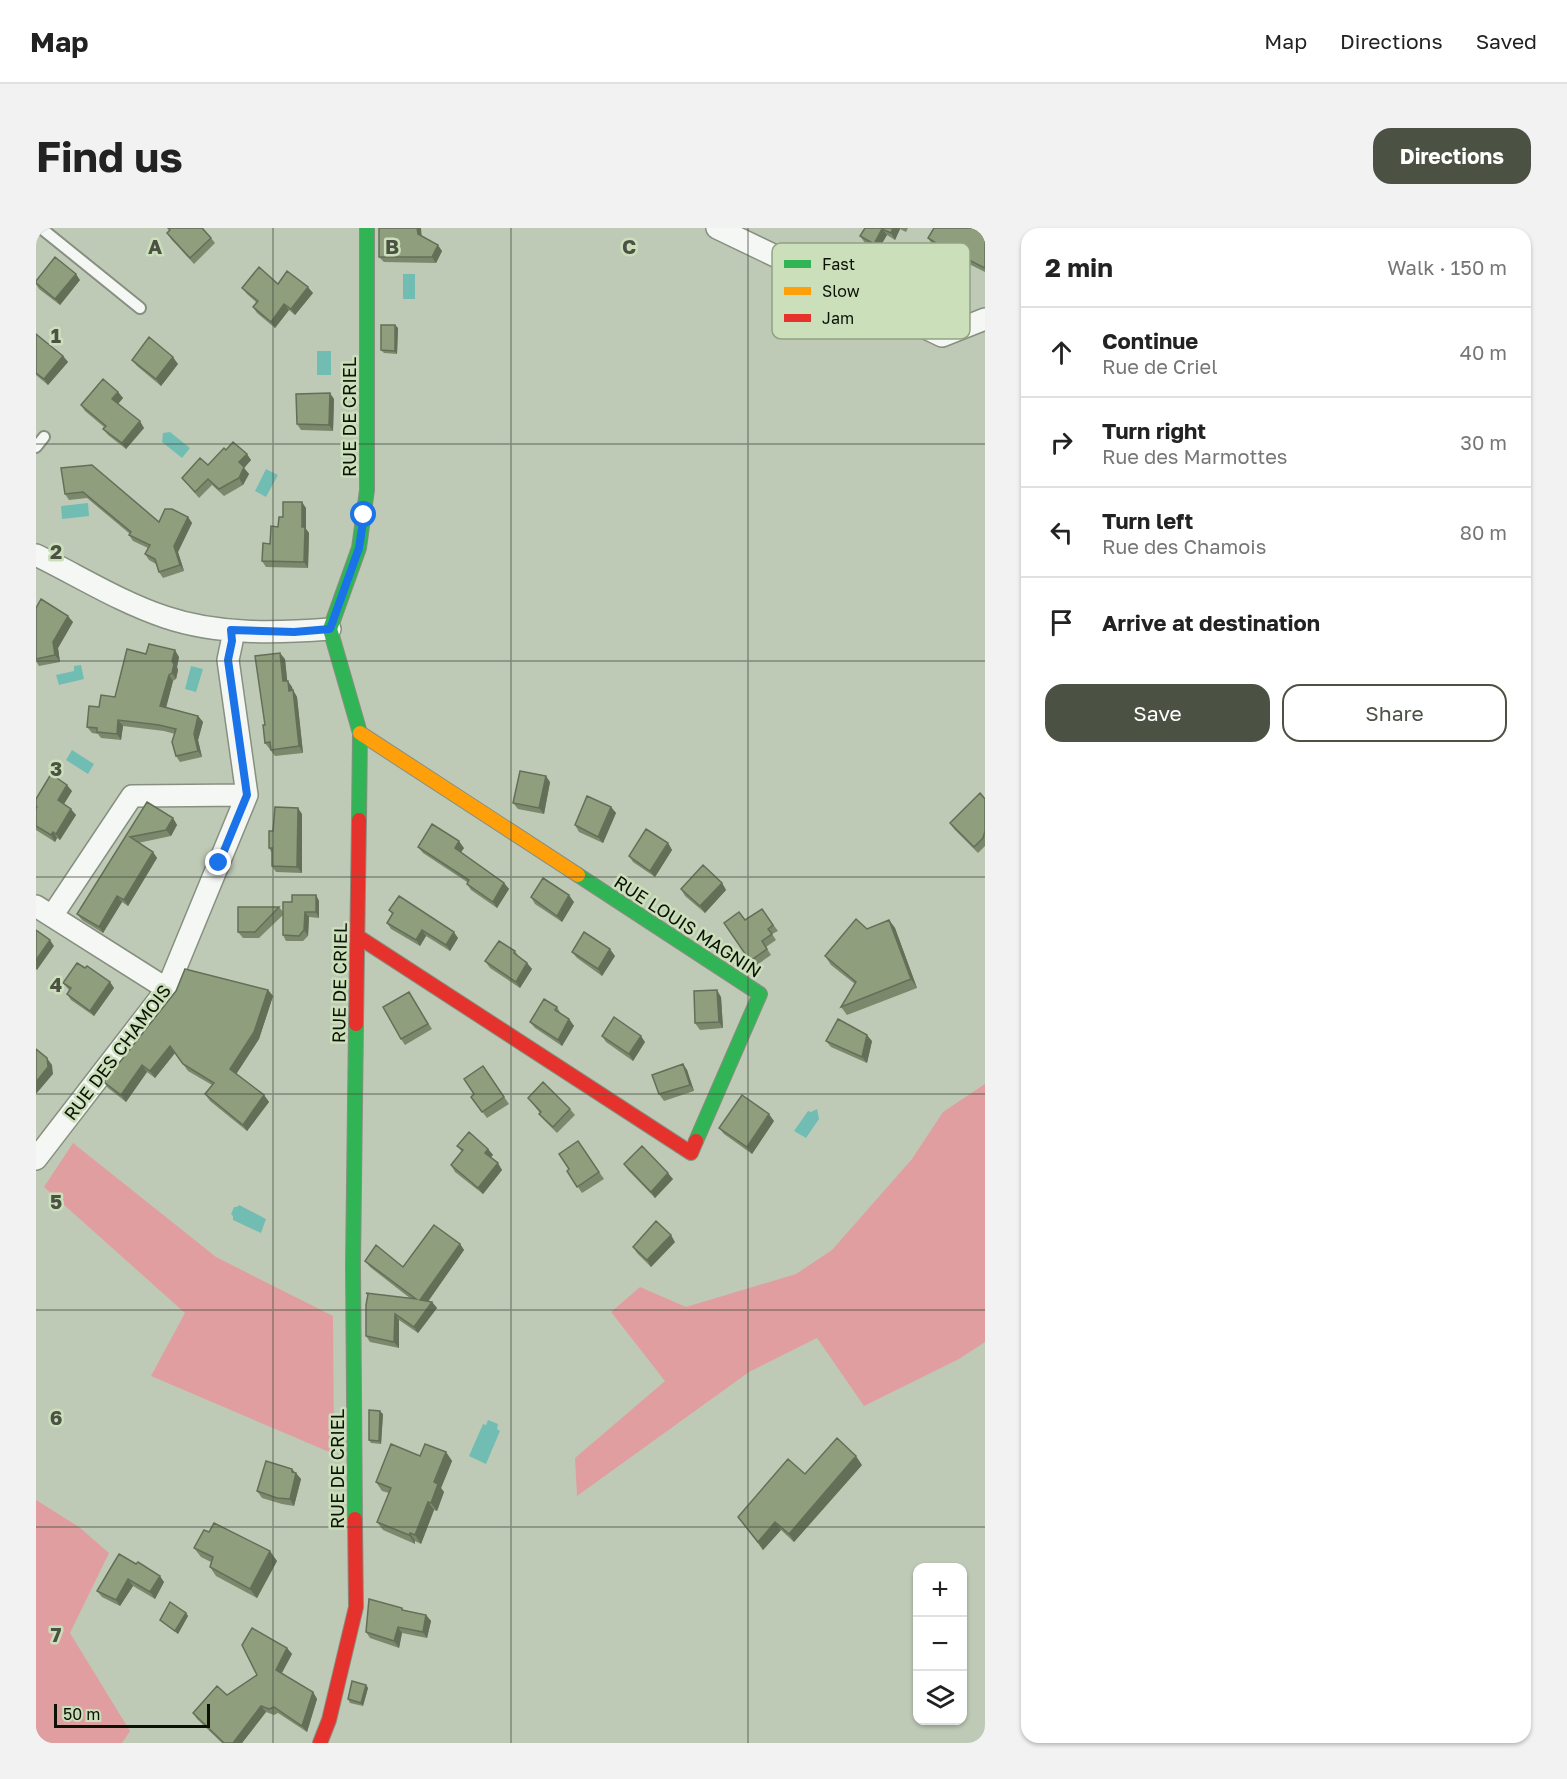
<!DOCTYPE html>
<html lang="en">
<head>
<meta charset="utf-8">
<style>
	body { margin:0; font-family:"Golos Text",sans-serif; background:#f2f2f2; color:#222 }
	.controls { position:absolute; right:18px; bottom:18px; display:grid; overflow:hidden; border-radius:12px; box-shadow:0 2px 4px #0004 }
	.controls button { width:54px; height:54px; display:grid; place-items:center; padding:0; border:0; border-bottom:2px solid #e0e0e0; background:#fff; color:#222; font:30px sans-serif }
	.scale { position:absolute; left:18px; bottom:15px; width:156px; box-sizing:border-box; padding-left:6px; border:3px solid #0c1206; border-top:0; font-size:16px; line-height:21px; white-space:nowrap; color:#0c1206; -webkit-text-stroke:4px #cbdfbb; paint-order:stroke }
	.stop { position:absolute; width:18px; height:18px; margin:-14px; border:4px solid #1a73e8; border-radius:50%; background:#fff }
	.stop.end { background:#1a73e8; border-color:#fff; box-shadow:0 2px 6px #0008 }
	.list { margin:0; padding:0; list-style:none }
	h2 { display:flex; justify-content:space-between; align-items:center; height:78px; margin:0; padding:0 24px; font-size:26px }
	h2 small { font-size:20px; font-weight:400; color:#767676 }
	.list li { display:grid; grid-template-columns:39px 1fr auto; gap:18px; align-items:center; box-sizing:border-box; height:90px; padding:0 24px; border-top:2px solid #e0e0e0 }
	.list b { display:block; font-size:22px; white-space:nowrap }
	.list p { margin:0; font-size:20px; white-space:nowrap; color:#767676 }
	.list em { font-size:20px; font-style:normal; color:#767676 }
	.actions { display:flex; gap:12px; padding:18px 24px }
	.actions a { flex:1; padding:14px 0; border:2px solid #4b5244; border-radius:18px; text-align:center; font-size:21px; color:#4b5244 }
	.actions .main { background:#4b5244; color:#fff }
	.icon { flex:none; width:33px; height:33px; fill:none; stroke:currentColor; stroke-width:2; stroke-linecap:round; stroke-linejoin:round }
	.map { position:relative; flex:none; width:949px; height:1515px; overflow:hidden; border-radius:18px }
	header { display:flex; align-items:center; gap:36px; box-sizing:border-box; height:84px; padding:0 30px; background:#fff; border-bottom:2px solid #e0e0e0 }
	header strong { font-size:28px }
	nav { display:flex; gap:33px; margin-inline-start:auto; font-size:21px }
	.intro { display:flex; align-items:center; justify-content:space-between; box-sizing:border-box; height:144px; padding:0 36px }
	h1 { margin:0; font-size:42px }
	.button { padding:15px 27px; border-radius:18px; background:#4b5244; color:#fff; font-size:21px; font-weight:700 }
	main { display:flex; gap:36px; padding:0 36px }
	aside { flex:1; background:#fff; border-radius:18px; box-shadow:0 2px 4px #0004 }
	.map>svg:first-child { display:block }
</style>
</head>
<body>
<header>
<strong>Map</strong>
<nav><a>Map</a><a>Directions</a><a>Saved</a></nav>
</header>
<div class="intro"><h1>Find us</h1><a class="button">Directions</a></div>
<main>
<div class="map">
<svg width="949" height="1515" viewBox="0 0 949 1515">
	<rect width="100%" height="100%" fill="#bfcab6"/>
	<path fill="#e09ea1" d="M949 856V1114L923 1131 828 1178 781 1110 713 1144 541 1268 539 1230 629 1153 575 1084 604 1059 650 1079 760 1046 796 1022 876 931 907 884Z
		M37 915 180 1029 297 1088 298 1226 115 1148 149 1085 8 959Z
		M0 1272 43 1299 73 1325 34 1405 94 1503 86 1515H0Z"/>
	<path fill="#71bdb4" d="M367 46H379V71H367Z
		M281 123H295V147H281Z
		M134 204 154 220 146 230 126 214 127 205Z
		M230 241 242 247 230 269 219 263Z
		M52 275 53 288 26 291 25 278Z
		M45 437 48 451 23 457 20 447 38 443V438Z
		M155 438 167 441 160 464 149 461Z
		M36 522 58 536 52 546 30 532Z
		M781 881 783 891 770 910 758 903 772 883 775 884Z
		M203 977 230 991 225 1005 197 992V988L195 986 198 979H201Z
		M452 1192 462 1196 461 1201 464 1203 450 1236 433 1228 447 1196 450 1197Z"/>
	<g fill="none" stroke-linecap="round" stroke-linejoin="round">
		<defs>
			<path id="lane" d="M5 0 104 80
				M0 219 8 209"/>
			<path id="street" d="M681 0 906 108 949 91
				M0 327C43 348 84 374 129 389 182 407 240 405 294 401
				M0 678 131 761
				M16 688 96 568 211 567
				M0 931 131 761 211 567 192 432 196 413 195 402"/>
			<path id="fast" d="M323 592 324 505 294 401 323 320 331 262V0
				M542 647 724 766 660 913
				M319 1291 317 1037 320 796"/>
			<path id="slow" d="M324 505 542 647"/>
			<path id="jam" d="M321 708 655 925 660 913
				M320 796 323 592
				M284 1515 293 1492 320 1379 319 1291"/>
		</defs>
		<use href="#lane" stroke="#879080" stroke-width="14"/>
		<use href="#street" stroke="#879080" stroke-width="24"/>
		<use href="#fast" stroke="#879080" stroke-width="16"/>
		<use href="#slow" stroke="#879080" stroke-width="16"/>
		<use href="#jam" stroke="#879080" stroke-width="16"/>
		<use href="#lane" stroke="#f5f7f4" stroke-width="10"/>
		<use href="#street" stroke="#f5f7f4" stroke-width="21"/>
		<use href="#fast" stroke="#30b455" stroke-width="14"/>
		<use href="#slow" stroke="#ff9f0a" stroke-width="14"/>
		<use href="#jam" stroke="#e5322d" stroke-width="14"/>
	</g>
	<path fill="#7b886c" d="M132 0H167L179 15 158 36 135 11 131 5 133 2Z
		M385 0V8L406 23 400 35 348 34 343 29Z
		M829 0H872L870 4 864 1 859 12 851 7 842 22 829 15 824 8Z
		M949 0V44L929 34 926 39 902 24 898 18 899 17 896 16 892 10Z
		M44 52 24 77 3 61 0 56V53Z
		M242 56 277 65 259 87 253 82 239 100 221 85 217 79 220 74 211 66 206 60Z
		M359 97 362 100 361 126 348 125 345 122Z
		M0 106 27 128 32 134 12 157 0 147Z
		M96 132 142 136 125 158 101 138Z
		M82 164 87 170 82 176 108 200 90 221 72 207 67 201 68 199 49 183 45 177Z
		M298 171 297 203 265 202 261 196Z
		M190 222 215 232 208 240 213 246 207 257 188 268 176 257 163 270 146 250 172 237Z
		M25 240 123 294 152 289 156 295 142 324 148 343 127 350 123 344 120 336 113 332 109 326 112 320 97 313 93 307 94 306 51 270 33 272 29 266Z
		M270 280V301L273 305 272 340 230 339 226 333 247 289Z
		M0 380 37 394 22 420 24 434 3 438 0 433Z
		M110 426 143 429 141 439 142 442 140 451 137 453 130 479 162 488 167 494 162 512 166 529 144 534 140 528 139 506 128 503 87 498 85 512 65 510 62 506 56 505 51 499 63 479 79 469Z
		M249 431 251 453 256 459 257 462 261 469 267 525 239 528 229 515V497Z
		M514 554 508 586 482 581 477 575Z
		M36 563 28 576 40 587 24 612 21 610 19 614 0 602V571Z
		M949 571V618L942 625 918 601 914 595Z
		M111 574 137 590 141 597 135 608 102 615 117 624 121 630 92 678 86 674 67 705 46 692 41 686Z
		M575 579 580 585 567 615 543 604 539 597Z
		M266 586V645L240 644 236 638V625L233 620 237 603Z
		M632 615 636 622 619 649 597 634 593 628Z
		M382 619 428 620 425 624 468 655 473 661 461 680 435 662 431 656V654L387 625Z
		M686 655 690 662 669 685 649 668 645 661Z
		M280 667 283 673V690L273 689 272 708 267 713H250L247 707V687L223 710H207L202 704 243 679 247 684 256 674Z
		M495 669 538 674 526 694 499 676Z
		M726 681 742 703 736 706 740 712 730 719 735 727 718 739 688 695 709 692Z
		M353 682 422 710 414 723 390 708 384 718 355 701 351 695 356 686Z
		M853 692 859 700 881 760 811 787 805 779 819 756 795 737 789 728 831 701Z
		M479 723 483 729 491 735 496 741 484 760 454 740 449 733Z
		M536 724 579 728 566 748 541 730Z
		M74 754 78 760 58 788 35 772 31 766 33 762 27 755Z
		M232 762 237 768 223 811 200 846 228 867 233 874 211 903 174 873 169 866 176 857 152 843 139 825 119 850 111 844 90 874 72 860 68 854Z
		M373 764 396 801 369 817 365 811Z
		M685 769 687 800 664 802 659 795Z
		M521 779 525 786 533 791 538 798 526 818 499 800 494 794Z
		M566 808 609 814 597 833 570 814Z
		M790 813H836L831 835 795 819Z
		M647 836 651 842 658 863 628 873 623 866Z
		M447 838 473 876 451 890 435 869 438 866Z
		M492 870 534 881 539 887 521 905 508 892 503 886 504 885Z
		M738 893 716 926 688 906 683 900Z
		M542 913 568 951 546 965 531 943 533 941Z
		M421 918 452 921 457 927 455 929 466 942 447 966 419 944 415 937 426 924Z
		M588 936 637 951 619 970 592 942Z
		M639 1014 615 1039 601 1025 597 1019Z
		M424 1016 428 1022 392 1073 396 1074 401 1080 382 1105 363 1092V1120L334 1114 330 1108 332 1067 330 1065 375 1071 334 1039 329 1033 367 1039Z
		M347 1186 345 1216 335 1215 333 1212Z
		M410 1224 416 1233 405 1260 408 1264 401 1283 398 1282 385 1316 379 1313V1316L347 1302 341 1294 353 1265 346 1263 340 1254 384 1228Z
		M826 1237 758 1314 745 1302 727 1322 702 1289 769 1246Z
		M260 1245 265 1251 258 1278 246 1276 226 1270 221 1263Z
		M173 1304 241 1333 221 1370 180 1348 174 1339 175 1334 165 1329 158 1320Z
		M100 1336 128 1354 119 1371 97 1358 84 1378 66 1369 61 1363Z
		M366 1380 367 1382 390 1387 395 1393 391 1410 366 1405 363 1420 334 1410 330 1404Z
		M150 1385 152 1388 142 1406 127 1395 124 1392Z
		M251 1420 256 1426 246 1445 277 1464 281 1471 271 1504 242 1485 238 1487 230 1484 206 1515H186L161 1491 157 1485 191 1467 221 1447Z
		M330 1457 332 1460 327 1478 314 1475 312 1471Z"/>
	<path fill="#646f58" d="M381 0H385L386 12 382 6Z
		M857 0H864V1L859 12 855 5Z
		M846 1 851 7 842 22 838 16Z
		M402 17 406 23 400 35 396 29Z
		M925 28 929 34 926 39 922 33Z
		M40 46 44 52 24 77 19 71Z
		M272 59 277 65 259 87 255 81Z
		M248 76 253 82 239 100 235 94Z
		M359 97 362 100 361 126 359 123Z
		M27 128 32 134 12 157 8 151Z
		M137 129 142 136 125 158 120 151Z
		M82 164 87 170 81 177 76 171Z
		M294 165 298 171 297 203 293 197Z
		M104 193 108 200 90 221 86 215Z
		M211 226 215 232 208 240 213 246 207 257 203 250V234Z
		M266 274 270 280V301L273 305 272 340 268 334 266 299Z
		M152 289 156 295 142 324 148 343 144 337 138 318Z
		M32 388 37 394 22 420 24 434 19 427 17 414Z
		M139 422 143 429 141 439 142 442 140 451 136 445V433Z
		M244 425 249 431 252 460 247 453Z
		M133 447 137 453 129 484 124 478Z
		M252 453 256 459 257 469 253 463Z
		M257 462 261 469 267 525 263 518Z
		M162 488 167 494 162 512 166 529 162 523 158 506Z
		M82 492 87 498 85 512 81 506Z
		M510 548 514 554 508 586 503 580Z
		M31 557 36 563 26 579 22 572Z
		M575 579 580 585 567 615 562 609Z
		M262 580 266 586V645L261 639Z
		M35 581 40 587 24 612 20 606Z
		M137 590 141 597 135 608 130 602Z
		M17 604 21 610 19 614 15 607Z
		M423 613 428 620 423 627 419 620Z
		M632 615 636 622 619 649 614 643Z
		M117 624 121 630 92 678 88 672Z
		M468 655 473 661 461 680 457 674Z
		M686 655 690 662 669 685 664 678Z
		M280 667 283 673V690L280 684Z
		M533 667 538 674 526 694 521 688Z
		M81 668 86 674 67 705 63 699Z
		M269 684 273 689 272 708 268 702Z
		M853 692 859 700 881 760 875 751Z
		M386 702 390 708 384 718 380 712Z
		M418 704 422 710 414 723 410 717Z
		M14 712 18 718 1 742 0 741V732Z
		M574 721 579 728 566 748 562 741Z
		M491 735 496 741 484 760 480 754Z
		M74 754 78 760 58 788 54 783Z
		M232 762 237 768 223 811 199 848 194 841Z
		M681 762 685 769 687 800 683 794Z
		M533 791 538 798 526 818 522 812Z
		M831 807 836 813 831 835 826 829Z
		M605 808 609 814 597 833 593 826Z
		M134 818 139 825 119 850 114 843Z
		M11 830 16 837 17 846 0 866V854Z
		M647 836 651 842 658 863 654 857Z
		M106 837 111 844 90 874 85 867Z
		M228 867 233 874 211 903 207 897Z
		M733 886 738 893 716 926 711 919Z
		M452 921 457 927 453 931 449 925Z
		M462 935 466 942 447 966 442 960Z
		M632 945 637 951 619 970 615 964Z
		M635 1007 639 1014 615 1039 611 1032Z
		M424 1016 428 1022 389 1078 384 1072Z
		M396 1074 401 1080 382 1105 378 1099Z
		M359 1086 363 1092V1120L358 1114Z
		M344 1183 347 1186 345 1216 343 1213Z
		M410 1224 416 1233 405 1260 408 1264 401 1283 395 1275 398 1254Z
		M820 1228 826 1237 758 1314 753 1306Z
		M256 1241 265 1251 258 1278 254 1271Z
		M392 1274 398 1282 385 1316 379 1307Z
		M739 1294 745 1302 727 1322 722 1314Z
		M374 1305 379 1313V1316L373 1307Z
		M234 1323 241 1333 221 1370 214 1361Z
		M124 1348 128 1354 119 1371 114 1364Z
		M92 1351 97 1358 84 1378 80 1372Z
		M150 1385 152 1388 142 1406 139 1403Z
		M390 1387 395 1393 391 1410 387 1404Z
		M362 1399 366 1405 363 1420 358 1413Z
		M251 1420 256 1426 244 1448 240 1442Z
		M330 1457 332 1460 327 1478 325 1475Z
		M277 1464 281 1471 271 1504 266 1498Z
		M225 1478 230 1484 206 1515H197Z"/>
	<path fill="#8f9e7d" stroke="#646f58" stroke-width="1.5" d="M132 0H166L175 10 154 30 131 5 134 2Z
		M343 0H381L382 6 402 17 396 29H343Z
		M829 0H857L855 5 846 1 838 16 824 8Z
		M898 0H937L941 2 942 0H949V40L925 28 922 33 898 18 900 15 892 10Z
		M19 29 40 46 19 71 0 55V53Z
		M223 39 242 56 251 43 272 59 255 81 248 76 235 94 217 79 222 73 206 60Z
		M345 97H359V123L345 122Z
		M0 106 27 128 8 151 0 145Z
		M113 109 137 129 120 151 96 132Z
		M67 151 82 164 76 171 104 193 86 215 67 201 70 198 45 177Z
		M294 165 293 197 261 196 260 166Z
		M197 214 211 226 203 234 208 239 203 250 183 261 172 251 159 264 146 250 164 230 172 237 188 220 190 222Z
		M56 237 123 294 129 281H136L152 289 138 318 144 337 123 344 119 331 109 326 114 317 93 307 95 304 47 264 29 266 25 240Z
		M247 274H266V299H269L268 334 226 333 227 315 234 316 235 298 242 299 243 289H247Z
		M5 371 32 388 17 414 19 427 0 431V380Z
		M113 416 139 422 136 433 138 436 136 445 133 447 124 478 162 488 158 506 162 523 140 528 136 514 140 501 123 497 82 492 81 506 61 504V500L51 499 53 478 63 479 65 467 79 469 91 421 110 426Z
		M244 425 247 453H252L253 463 257 462 263 518 235 522 234 514 229 515 227 497H229L219 428Z
		M484 543 510 548 503 580 477 575Z
		M15 546 31 557 22 572 35 581 20 606 17 604 15 607 0 598V581L1 579 0 578V571Z
		M944 565 949 571V603L947 610 938 619 914 595Z
		M551 568 575 579 562 609 539 597Z
		M111 574 137 590 130 602 94 609 117 624 88 672 81 668 63 699 41 686Z
		M239 579 262 580 261 639 236 638V620H233V603H237Z
		M396 596 423 613 419 620 468 655 457 674 431 656 433 652 382 619Z
		M610 601 632 615 614 643 593 628Z
		M667 637 686 655 664 678 645 661Z
		M507 650 533 667 521 688 495 669Z
		M256 667H280V684H269L268 702 263 708 247 707V674H256Z
		M363 668 418 704 410 717 386 702 380 712 351 695 357 685 353 682Z
		M202 679H243L219 704H202Z
		M726 681 737 697 732 701 736 706 726 713 731 721 714 733 688 695 703 684 709 692Z
		M820 691 831 701 853 692 875 751 805 779 820 754 789 728Z
		M0 702 14 712 0 732Z
		M548 704 574 721 562 741 536 724Z
		M463 713 479 723 478 725 491 735 480 754 449 733Z
		M41 735 49 740 51 738 74 754 54 783 31 766 35 760 27 755Z
		M149 741 232 762 218 804 194 841 228 867 207 897 169 866 178 855 147 836 134 818 114 843 106 837 85 867 68 854 140 763Z
		M681 762 683 794 659 795 658 763Z
		M373 764 392 796 365 811 347 779Z
		M508 771 521 779 519 782 533 791 522 812 494 794Z
		M578 789 605 808 593 826 566 808Z
		M802 791 831 807 826 829 790 813Z
		M0 821 11 830 12 839 0 854Z
		M647 836 654 857 623 866 616 847Z
		M447 838 468 869 446 884 435 869 438 866 428 851Z
		M507 854 534 881 517 899 503 886 505 884 492 870Z
		M706 867 733 886 711 919 683 900Z
		M433 904 452 921 449 925 462 935 442 960 415 937 427 922 421 918Z
		M542 913 563 944 541 959 531 943 533 941 523 926Z
		M606 918 632 945 615 964 588 936Z
		M620 993 635 1007 611 1032 597 1019Z
		M398 997 424 1016 384 1072 396 1074 378 1099 359 1086 358 1114 330 1108V1077L332 1066 330 1065 380 1071 329 1033 340 1017 367 1039Z
		M333 1182 344 1183 343 1213 333 1212Z
		M801 1210 820 1228 753 1306 739 1294 722 1314 702 1289 752 1231 769 1246Z
		M355 1216 384 1228 389 1216 410 1224 398 1254 402 1256 395 1275 392 1274 379 1307 374 1305 373 1307 341 1294 355 1260 340 1254Z
		M230 1233 256 1241V1244L260 1245 254 1271 241 1270 221 1263Z
		M178 1295 234 1323 214 1361 174 1339 177 1329 158 1320 168 1302 173 1304Z
		M83 1326 100 1336 102 1334 124 1348 114 1364 92 1351 80 1372 61 1363Z
		M333 1371 366 1380V1382L390 1387 387 1404 362 1399 358 1413 330 1404Z
		M134 1374 150 1385 139 1403 124 1392Z
		M216 1400 251 1420 240 1442 277 1464 266 1498 238 1479 233 1481 225 1478 197 1515H188L157 1485 181 1458 191 1467 221 1447 206 1417Z
		M316 1453 330 1457 325 1475 312 1471Z"/>
	<g fill="none" stroke-linecap="round" stroke-linejoin="round">
		<path stroke="#1a73e8" stroke-width="8" d="M183 635 211 567 192 432 196 413 195 402 258 404 294 401 323 320 328 287"/>
	</g>
	<path fill="none" stroke="#4b5244" stroke-width="1.5" stroke-opacity="0.55" d="M237 0V1515M475 0V1515M712 0V1515M0 216H949M0 433H949M0 649H949M0 866H949M0 1082H949M0 1299H949"/>
	<g text-anchor="middle" dominant-baseline="central" stroke-width="5" stroke-linejoin="round" paint-order="stroke">
		<g font-size="18" fill="#0c1206" stroke="#cbdfbb">
			<text transform="translate(313 189) rotate(-90)">RUE DE CRIEL</text>
			<text transform="translate(652 698) rotate(33)">RUE LOUIS MAGNIN</text>
			<text transform="translate(303 755) rotate(-89)">RUE DE CRIEL</text>
			<text transform="translate(81 824) rotate(-53)">RUE DES CHAMOIS</text>
			<text transform="translate(301 1241) rotate(-90)">RUE DE CRIEL</text>
		</g>
	</g>
	<rect x="736" y="15" width="198" height="96" rx="9" fill="#cbdfbb" stroke="#92a285" stroke-width="1.5"/>
	<rect x="748" y="32" width="27" height="8" fill="#30b455"/>
	<rect x="748" y="59" width="27" height="8" fill="#ff9f0a"/>
	<rect x="748" y="86" width="27" height="8" fill="#e5322d"/>
	<g font-size="16" fill="#0c1206">
		<text x="786" y="42">Fast</text>
		<text x="786" y="69">Slow</text>
		<text x="786" y="96">Jam</text>
	</g>
	<g font-size="20" text-anchor="middle" font-weight="bold" fill="#4b5244" stroke="#cbdfbb" stroke-width="5" stroke-linejoin="round" paint-order="stroke">
		<text x="119" y="26">A</text>
		<text x="356" y="26">B</text>
		<text x="593" y="26">C</text>
		<text x="20" y="115">1</text>
		<text x="20" y="331">2</text>
		<text x="20" y="548">3</text>
		<text x="20" y="764">4</text>
		<text x="20" y="981">5</text>
		<text x="20" y="1197">6</text>
		<text x="20" y="1414">7</text>
	</g>
</svg>
<div class="controls">
<button>+</button>
<button>−</button>
<button><svg class="icon" aria-label="layers" viewBox="0 0 24 24"><path d="M12 4l9 5-9 5-9-5zM3 14l9 5 9-5"/></svg></button>
</div>
<div class="scale">50 m</div>
<div class="stop" style="left:328px;top:287px"></div>
<div class="stop end" style="left:183px;top:635px"></div>
</div>
<aside>
<h2>2 min<small>Walk · 150 m</small></h2>
<ul class="list">
<li><svg class="icon" aria-label="ahead" viewBox="0 0 24 24"><path d="M12 20V5M6 11l6-6 6 6"/></svg><div><b>Continue</b><p>Rue de Criel</p></div><em>40 m</em></li>
<li><svg class="icon" aria-label="right" viewBox="0 0 24 24"><path d="M7 20v-9h11M14 6l5 5-5 5"/></svg><div><b>Turn right</b><p>Rue des Marmottes</p></div><em>30 m</em></li>
<li><svg class="icon" aria-label="left" viewBox="0 0 24 24"><path d="M17 20v-9H6M10 6l-5 5 5 5"/></svg><div><b>Turn left</b><p>Rue des Chamois</p></div><em>80 m</em></li>
<li><svg class="icon" aria-label="arrive" viewBox="0 0 24 24"><path d="M6 21V4h12l-3 4 3 4H6"/></svg><div><b>Arrive at destination</b></div></li>
</ul>
<div class="actions"><a class="main">Save</a><a>Share</a></div>
</aside>
</main>
</body>
</html>
